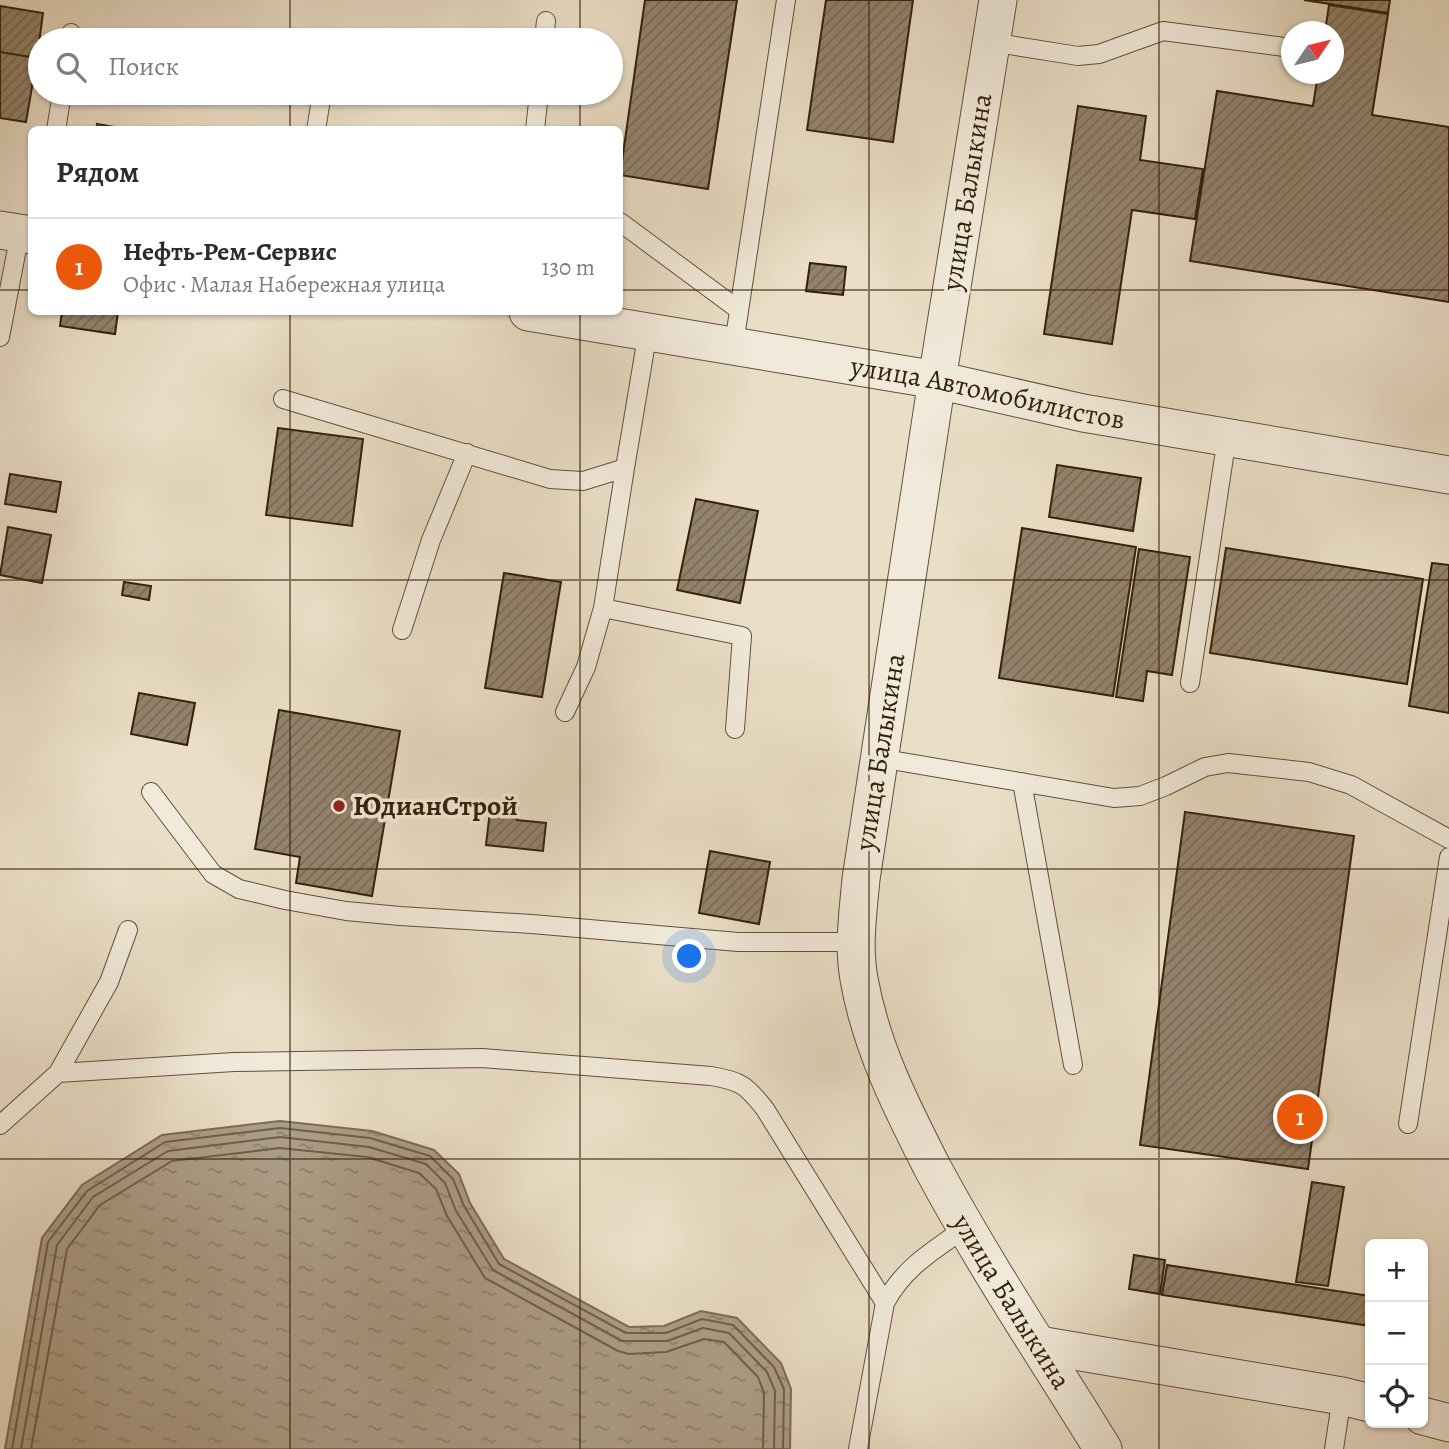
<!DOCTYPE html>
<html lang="ru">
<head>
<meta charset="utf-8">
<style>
	body { margin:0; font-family:Alegreya,serif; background:#f7f7f7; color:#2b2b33 }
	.controls { position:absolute; right:21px; bottom:21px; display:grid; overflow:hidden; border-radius:10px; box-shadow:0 2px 5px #0004 }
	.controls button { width:63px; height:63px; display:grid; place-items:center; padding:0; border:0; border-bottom:2px solid #e1e1e2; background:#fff; color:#2b2b33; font:35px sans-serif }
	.compass { position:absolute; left:1281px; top:21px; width:63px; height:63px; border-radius:50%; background:#fff; box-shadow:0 2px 5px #0004; rotate:55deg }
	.you { position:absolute; left:690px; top:957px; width:24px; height:24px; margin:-18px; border:5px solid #fff; border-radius:50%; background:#1a73e8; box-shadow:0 0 0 10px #1a73e833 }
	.badge { display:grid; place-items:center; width:46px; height:46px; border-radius:50%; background:#ea580c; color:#fff; font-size:23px; font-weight:700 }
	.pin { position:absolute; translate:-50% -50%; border:4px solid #fff; box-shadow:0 2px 7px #0006 }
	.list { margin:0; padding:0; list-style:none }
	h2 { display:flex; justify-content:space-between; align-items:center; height:91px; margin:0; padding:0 28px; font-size:30px }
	h2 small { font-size:23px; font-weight:400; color:#7c7c81 }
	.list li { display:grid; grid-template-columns:46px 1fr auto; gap:21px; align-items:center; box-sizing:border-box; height:98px; padding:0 28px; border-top:2px solid #e1e1e2 }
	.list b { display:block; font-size:26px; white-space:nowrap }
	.list p { margin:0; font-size:23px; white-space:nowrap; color:#7c7c81 }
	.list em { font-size:23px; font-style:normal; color:#7c7c81 }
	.icon { flex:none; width:38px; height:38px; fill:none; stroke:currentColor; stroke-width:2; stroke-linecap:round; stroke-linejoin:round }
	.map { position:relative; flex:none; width:1449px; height:1449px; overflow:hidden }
	.search { position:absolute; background:#fff; box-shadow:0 2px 5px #0004; left:28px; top:28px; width:595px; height:77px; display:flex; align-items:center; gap:18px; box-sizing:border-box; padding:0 24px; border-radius:38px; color:#7c7c81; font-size:26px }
	.panel { position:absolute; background:#fff; box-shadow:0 2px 5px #0004; left:28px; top:126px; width:595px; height:189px; border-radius:10px }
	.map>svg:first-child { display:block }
</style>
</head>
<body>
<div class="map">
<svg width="1449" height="1449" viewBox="0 0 1449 1449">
	<defs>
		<pattern id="water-ripples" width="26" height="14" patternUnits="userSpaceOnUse" patternTransform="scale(1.75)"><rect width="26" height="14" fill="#ac9d86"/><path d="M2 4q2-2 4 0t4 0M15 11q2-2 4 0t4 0" fill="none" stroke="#8d806c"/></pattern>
		<pattern id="building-hatch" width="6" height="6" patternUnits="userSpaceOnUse" patternTransform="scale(1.75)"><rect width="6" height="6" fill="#93836c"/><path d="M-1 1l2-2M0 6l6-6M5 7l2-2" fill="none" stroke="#796b57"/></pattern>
	</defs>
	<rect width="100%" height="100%" fill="#eadec6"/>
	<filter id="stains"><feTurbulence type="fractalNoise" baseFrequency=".00286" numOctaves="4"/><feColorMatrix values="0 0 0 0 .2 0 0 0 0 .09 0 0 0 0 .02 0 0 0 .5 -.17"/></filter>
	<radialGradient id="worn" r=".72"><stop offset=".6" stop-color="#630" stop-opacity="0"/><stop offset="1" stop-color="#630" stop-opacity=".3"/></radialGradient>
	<path fill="url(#water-ripples)" stroke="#7c6b54" stroke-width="2" d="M280 1121 372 1131 434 1150 459 1174 470 1203 504 1259 629 1327 664 1326 701 1311 737 1318 781 1363 791 1389 790 1449H5L42 1238 82 1185 162 1135Z"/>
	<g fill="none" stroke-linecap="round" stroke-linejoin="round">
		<path stroke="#705e48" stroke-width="2" d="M12 1449 48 1242 87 1191 165 1142 280 1128 370 1138 430 1156 453 1179 464 1206 499 1264 626 1333H666L702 1319 733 1325 774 1367 784 1389 783 1449
			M21 1449 57 1245 93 1197 168 1151 280 1137 369 1147 426 1164 445 1183 456 1211 493 1270 622 1341H667L703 1328 729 1333 767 1372 775 1391 774 1449
			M31 1449 67 1249 100 1205 172 1161 280 1148 367 1157 419 1173 436 1189 447 1216 485 1278 618 1351 629 1354 666 1352 704 1339 724 1342 758 1377 764 1393 763 1449"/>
	</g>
	<path fill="url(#building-hatch)" stroke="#34200a" stroke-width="2" d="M645 0H737L708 189 620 175Z
		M826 0H913L893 142 807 130Z
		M1304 0H1390L1388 13Z
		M1329 5 1388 14 1372 115 1449 127V302L1190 261 1217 91 1313 106 1318 74H1334V32H1325Z
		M0 6 43 13 37 58 0 52Z
		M0 52 37 58 26 122 0 118Z
		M1078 106 1146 116 1140 160 1203 169 1195 219 1132 210 1112 344 1044 334Z
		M97 124 131 130H96Z
		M810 263 846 267 843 295 806 291Z
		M62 312H118L115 334 60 326Z
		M278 428 363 439 352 526 266 515Z
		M1057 465 1141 478 1133 531 1049 517Z
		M10 474 61 482 56 512 5 504Z
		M696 499 758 511 740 603 677 590Z
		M8 527 51 535 42 583 0 575Z
		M1022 528 1136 547 1113 696 999 678Z
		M1226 548 1423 579 1407 684 1210 653Z
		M1139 549 1190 557 1172 675 1147 671 1143 701 1116 697Z
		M1432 563 1449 565V713L1409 706Z
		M504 573 561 582 542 697 485 688Z
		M124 582 151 586 149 600 122 595Z
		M139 693 195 703 187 745 131 734Z
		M279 710 400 731 372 896 296 883 300 857 255 849Z
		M491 802 518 805 517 820 546 823 543 851 486 845Z
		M1185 812 1354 836 1308 1169 1140 1145Z
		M710 851 770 862 759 924 699 913Z
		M1312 1182 1344 1187 1328 1286 1296 1282Z
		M1134 1255 1165 1260 1160 1294 1129 1289Z
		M1167 1265 1370 1296V1326L1162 1295Z"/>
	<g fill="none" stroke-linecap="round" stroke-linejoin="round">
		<defs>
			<path id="lane" d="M70 40 71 33
				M544 40 546 21
				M991 42 1078 56 1099 54 1163 31 1292 48
				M56 130 62 93
				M316 130 322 93
				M535 130 539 93
				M620 222 739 310
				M0 337 20 233
				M734 344 786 0
				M283 399 550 479 583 481 625 468 648 331
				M603 608 742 636 735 729
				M402 630 431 540 467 453
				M1190 683 1227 437
				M565 712 586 667 603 608 625 468
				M879 758 1114 798 1140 796 1166 786 1205 767 1228 763 1309 772 1351 785 1449 839
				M1022 782 1073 1065
				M151 792 213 874 239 889 285 900 346 911 400 916 532 924 738 942H855
				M58 1073 234 1062 482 1058 711 1076C741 1081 746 1085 765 1109L885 1303
				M1408 1124 1449 857
				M0 1125 58 1073 109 982 128 930
				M858 1449 885 1303C904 1267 933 1251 965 1228
				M1334 1449 1342 1396"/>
			<g id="street">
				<path id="s1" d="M998 0 937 380 861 879C858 913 853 946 859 979 871 1047 901 1106 932 1167 984 1264 1045 1355 1103 1449"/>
				<path d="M0 230 32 235"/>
				<path id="s2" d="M528 312 937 380 1083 413 1449 475"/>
				<path d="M1039 1345 1342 1396 1370 1403"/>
				<path d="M1423 1416 1449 1423"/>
			</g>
		</defs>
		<use href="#lane" stroke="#625039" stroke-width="20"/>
		<use href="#street" stroke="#625039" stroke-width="39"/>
		<use href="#lane" stroke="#f1eada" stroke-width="18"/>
		<use href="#street" stroke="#f1eada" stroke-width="37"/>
	</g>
	<path fill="none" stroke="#34200a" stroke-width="2" stroke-opacity="0.55" d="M290 0V40M580 0V40M869 0V1449M1159 0V1449M290 93V130M580 93V130M0 290H32M620 290H1449M290 312V1449M580 312V1449M0 580H1449M0 869H1449M0 1159H1449"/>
	<circle fill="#8f2418" stroke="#f1eada" stroke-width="2.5" cx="339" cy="806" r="7"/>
	<g text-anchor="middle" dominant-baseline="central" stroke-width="7" stroke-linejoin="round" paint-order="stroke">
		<g font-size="28" fill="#34200a" stroke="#f1eada">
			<text transform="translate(967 192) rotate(-81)">улица Балыкина</text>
			<text stroke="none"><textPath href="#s2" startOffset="467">улица Автомобилистов</textPath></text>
			<text transform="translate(880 752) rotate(-81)">улица Балыкина</text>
			<text stroke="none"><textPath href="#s1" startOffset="1349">улица Балыкина</textPath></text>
		</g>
		<g font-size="28" font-weight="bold" fill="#34200a" stroke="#f1eada" text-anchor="start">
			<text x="353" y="806">ЮдианСтрой</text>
		</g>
	</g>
	<rect width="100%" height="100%" filter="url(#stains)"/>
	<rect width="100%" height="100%" fill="url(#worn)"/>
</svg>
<div class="controls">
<button>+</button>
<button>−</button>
<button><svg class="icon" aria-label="locate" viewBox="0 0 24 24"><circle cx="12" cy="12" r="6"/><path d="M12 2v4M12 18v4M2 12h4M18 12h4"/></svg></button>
</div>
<svg class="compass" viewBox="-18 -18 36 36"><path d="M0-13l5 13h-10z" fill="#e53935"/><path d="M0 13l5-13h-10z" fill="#7c7c81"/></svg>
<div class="you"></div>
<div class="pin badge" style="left:1300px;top:1117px">1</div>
<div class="search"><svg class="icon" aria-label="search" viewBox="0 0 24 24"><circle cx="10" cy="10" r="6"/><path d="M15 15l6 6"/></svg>Поиск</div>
<section class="panel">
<h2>Рядом<small></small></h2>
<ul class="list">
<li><span class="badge">1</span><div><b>Нефть-Рем-Сервис</b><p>Офис · Малая Набережная улица</p></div><em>130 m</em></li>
</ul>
</section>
</div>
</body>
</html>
